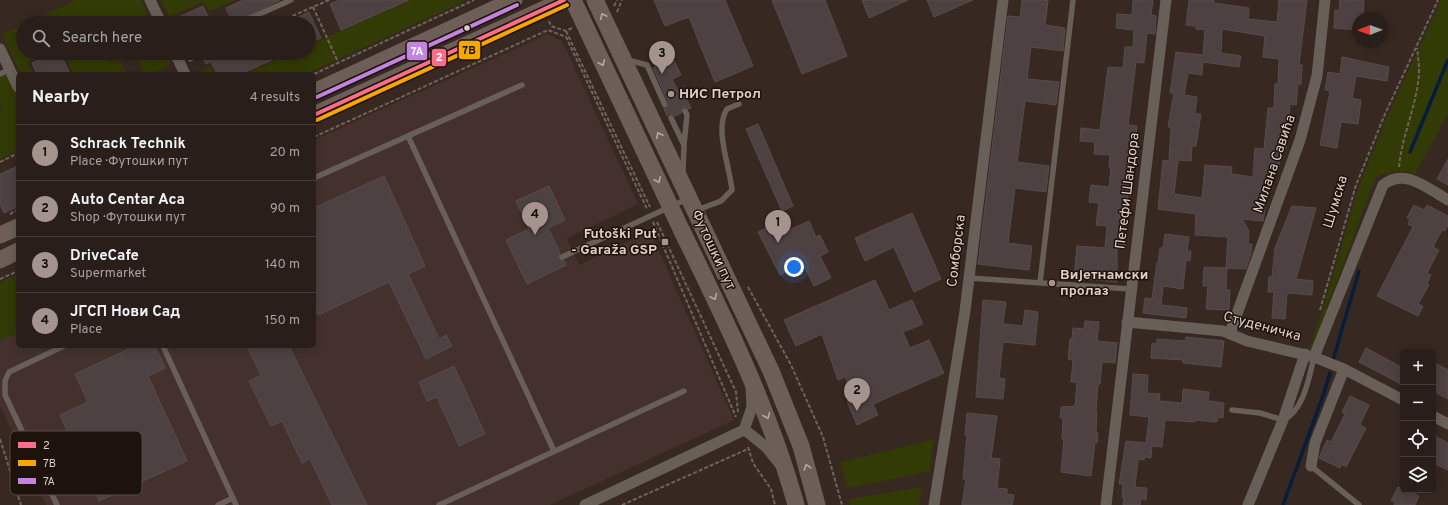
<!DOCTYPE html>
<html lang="en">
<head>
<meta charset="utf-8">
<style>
	body { margin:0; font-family:Overpass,sans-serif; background:#312723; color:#f1f3f6 }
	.controls { position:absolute; right:12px; bottom:12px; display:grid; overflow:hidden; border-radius:6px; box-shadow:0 2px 10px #0003 }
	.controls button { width:36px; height:36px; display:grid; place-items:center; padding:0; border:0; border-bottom:1px solid #453c39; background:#291e1a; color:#f1f3f6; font:20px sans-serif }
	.compass { position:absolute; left:1352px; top:12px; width:36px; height:36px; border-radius:50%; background:#291e1a; box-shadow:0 2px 10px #0003; rotate:269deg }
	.you { position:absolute; left:794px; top:267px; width:14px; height:14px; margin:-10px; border:3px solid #fff; border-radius:50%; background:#1a73e8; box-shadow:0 0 0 6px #1a73e833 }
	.badge { display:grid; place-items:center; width:26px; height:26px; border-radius:50%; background:#a4948d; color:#111; font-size:13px; font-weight:700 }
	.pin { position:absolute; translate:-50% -33px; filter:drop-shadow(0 1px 2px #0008) }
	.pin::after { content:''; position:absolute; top:21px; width:14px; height:12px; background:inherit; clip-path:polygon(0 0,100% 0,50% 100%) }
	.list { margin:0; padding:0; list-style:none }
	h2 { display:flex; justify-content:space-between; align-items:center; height:52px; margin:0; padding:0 16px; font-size:17px }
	h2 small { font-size:13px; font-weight:400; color:#a5a2a2 }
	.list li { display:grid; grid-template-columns:26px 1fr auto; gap:12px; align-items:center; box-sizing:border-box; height:56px; padding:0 16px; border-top:1px solid #453c39 }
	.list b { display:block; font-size:15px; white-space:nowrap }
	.list p { margin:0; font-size:13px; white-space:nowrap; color:#a5a2a2 }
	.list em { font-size:13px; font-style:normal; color:#a5a2a2 }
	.icon { flex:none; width:22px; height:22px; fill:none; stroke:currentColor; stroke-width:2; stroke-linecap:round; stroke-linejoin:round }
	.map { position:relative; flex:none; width:1448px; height:505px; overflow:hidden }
	.search { position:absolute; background:#291e1a; box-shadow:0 2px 10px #0003; left:16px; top:16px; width:300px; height:44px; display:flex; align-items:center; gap:10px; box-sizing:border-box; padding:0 14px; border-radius:22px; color:#a5a2a2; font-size:15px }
	.panel { position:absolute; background:#291e1a; box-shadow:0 2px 10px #0003; left:16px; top:72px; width:300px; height:276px; border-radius:6px }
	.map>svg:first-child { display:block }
</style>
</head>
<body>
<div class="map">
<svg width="1448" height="505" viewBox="0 0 1448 505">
	<rect width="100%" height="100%" fill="#372822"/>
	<path fill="#44312d" d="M548 34 562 41 638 204 567 238 579 265 650 231 734 420 550 505H46L0 406V283L18 274V346H314V140Z"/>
	<path fill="#323a05" d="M76 0H141L152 23H130L127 17 113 23H26Z
		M161 0H235L209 11 203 2 169 17Z
		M411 0H467L306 74H244L292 53H309V45Z
		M1441 0H1448V114L1415 174C1402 170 1391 171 1378 176L1372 187 1312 349H1309L1324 305 1359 186 1387 117Z
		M23 24V53H46L27 62 33 74H21L2 34Z
		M63 53H105L110 63 119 58 127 74H73Z
		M134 53H166L171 64 151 74H144Z
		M211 66 215 74H193Z
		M8 73 18 95V151L0 159V111L3 110 0 104V77Z
		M18 274V332L0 341V283Z
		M934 439 930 471 847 488 840 462Z
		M922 487 919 505H850L849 499Z"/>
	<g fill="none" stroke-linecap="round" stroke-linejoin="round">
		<path stroke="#061e3b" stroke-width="3.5" d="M1410 152 1448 60
			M1333 360 1359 271
			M1283 505 1324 393 1330 373"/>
	</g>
	<path fill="#4e4141" stroke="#584c4b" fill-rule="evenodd" d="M243 0H280L233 23 226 8Z
		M339 0H409L341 30 330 4Z
		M654 0H725L753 66 715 82 689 17 665 26Z
		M772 0H825L847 56 802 74Z
		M862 0H908L869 18Z
		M927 0H973L934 17Z
		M1022 0H1048L1045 25 1065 28 1063 51 1031 47 1027 79 1059 82 1056 105 1025 101 1017 162 1049 166 1046 192 1015 188 1008 243 1032 246 1029 270 978 264 1008 16 1020 17Z
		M1133 0H1153L1151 15 1156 16 1155 34 1147 33 1144 63 1136 62 1128 125 1137 126 1135 145H1130L1128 170H1129V189L1122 234 1126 235 1125 247 1117 246V282L1074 278 1077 246 1105 248 1107 226 1096 225 1099 203 1089 202 1091 185 1109 187 1111 167H1109L1110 155 1094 154 1095 142 1080 141 1081 128 1100 130 1108 67 1123 68 1125 47H1133L1134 30 1116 28 1117 14 1132 15Z
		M1189 0H1214V3L1249 8 1248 19 1277 22 1279 0H1307L1299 65H1302L1301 84H1298L1296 105 1290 104 1286 149H1280L1279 167H1277L1276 171H1271L1263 221 1242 219 1249 231 1248 244H1252L1251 253 1246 269 1226 268 1228 237 1195 235 1196 214 1158 209 1163 160 1169 161 1171 127H1168L1174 93H1170L1176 52 1203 55 1205 30 1196 29V26L1186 25ZM1222 29 1265 36 1263 57 1279 59 1278 84H1275L1274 108H1268L1264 149 1255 148 1253 177 1231 174 1232 167 1205 165 1202 198 1174 194 1178 160 1191 161 1192 146H1196L1201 114H1195L1197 97 1184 95 1188 73 1202 75 1203 62 1239 67 1241 56 1221 53Z
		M1340 0H1364L1363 18H1358V30L1334 28 1335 10 1339 11Z
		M203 6 211 23H168V22Z
		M309 12 321 38 309 43V23H284Z
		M53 53H60L70 74H37L32 63Z
		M200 53H287L241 74H217L211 62 206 64Z
		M1342 57 1389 67 1387 81 1356 76 1352 98 1361 100 1358 124 1341 122 1337 148 1320 145 1330 91 1325 90 1328 72 1340 74Z
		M673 59 681 75 672 79 681 97 685 96 691 108 689 109 683 107 681 113 675 116 670 114 667 116 664 109 668 108 669 104 653 68Z
		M758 124 793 206 782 211 746 129Z
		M1448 159V185L1437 179Z
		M18 166V206L4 213 0 204V174Z
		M384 176 425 266 408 274 439 339 446 335 452 346 426 359 389 282 318 315 314 306V208Z
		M549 186 565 220 548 228 560 253 558 259 564 261 566 265 527 284 506 240 529 229 516 201Z
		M1414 205 1424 210 1427 205 1448 216V225L1445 231 1442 230 1433 247 1439 250 1427 273 1431 275 1427 284 1429 285 1418 304 1423 306 1418 316 1377 296 1413 227 1408 224 1410 220 1407 218Z
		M1292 206 1316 208 1296 279 1313 281 1312 295 1287 293 1285 319 1272 318 1274 292H1268L1269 277H1272L1275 248Z
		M912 213 941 279 914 292 894 247 865 261 855 238Z
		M809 221 816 237 820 235 828 252 820 256 831 278 814 286 803 264 780 275 758 232 780 222 785 232Z
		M1165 234 1189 237 1187 251H1191L1190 261 1186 260 1183 289 1163 286 1161 305 1187 308 1186 318 1143 313 1145 298 1152 299 1157 263H1158L1160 248H1163Z
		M1204 267 1227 268 1226 290H1230L1229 310 1206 309 1208 286H1203Z
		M875 280 889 310 912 300 923 324 903 332 910 348 929 340 944 373 873 404 878 415 857 425 847 401 854 398 845 377 838 380 822 334 796 346 784 320Z
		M983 300 1006 302 1003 324 1023 326 1025 310 1038 312 1035 345 1003 342 999 378 1005 379 1003 399 976 397Z
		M1085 321 1099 322 1097 341 1117 343 1115 363 1102 362 1100 384H1098L1096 411 1097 412 1096 433H1098L1097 443 1095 442 1091 476 1061 472 1064 440 1062 439 1063 418H1060L1061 407 1075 406 1077 382H1071L1073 360 1068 359 1070 339H1072L1073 328 1084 329Z
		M1186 337 1224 341 1221 367 1183 363V360L1151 358 1152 343 1157 344V339L1185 341Z
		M135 346H155L165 368 148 376 187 461 99 501 60 415 88 402 75 374Z
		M247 346H289L367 505H332L310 459 302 463 282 421 271 426 249 381 261 375Z
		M1366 348 1403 368V385L1359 362Z
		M1433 362 1448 370V399L1433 391Z
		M454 366 485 434 459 446 437 397 427 401 419 382Z
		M1133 374 1148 375 1147 393 1160 394 1159 401 1182 403 1183 389 1209 392 1208 401 1224 403 1223 418 1218 417 1217 422 1195 420V422L1165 420 1162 447 1152 446 1151 458 1145 457 1144 460 1138 459 1135 487 1147 488 1146 500 1141 499 1140 505H1123L1124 498 1122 497 1123 484H1119L1126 441 1146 443 1149 417 1130 415Z
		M1350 396 1369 405 1360 425 1366 428 1346 467 1341 464 1340 468 1319 458 1327 440 1331 442 1345 414 1342 412Z
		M967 413 997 416 991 458 1000 459 997 488 1007 489V494L1014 495 1012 505H962L966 479H963L967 435H965Z
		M1433 435 1448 443V470L1433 463Z
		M1398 487 1419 496 1415 505H1394L1395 502 1391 501Z"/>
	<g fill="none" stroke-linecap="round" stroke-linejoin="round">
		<path stroke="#6d645e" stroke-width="2" stroke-dasharray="4 2" stroke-linecap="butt" d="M614 6 617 0
			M313 7 338 62
			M617 12 622 0
			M549 21 551 26 566 31 572 28
			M276 23 329 0
			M566 31 650 207
			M189 61 199 57
			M314 74 474 0
			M314 137 548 30 566 37 647 209
			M0 162 18 153
			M1399 167C1402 135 1417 105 1419 73 1419 64 1418 56 1417 48
			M10 214 18 210
			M653 222 736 417
			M657 222 736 392 738 412
			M0 279 18 271
			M748 287 791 365 823 437 842 505
			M1320 310 1356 185 1385 114 1438 0
			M0 439 21 505
			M748 447 753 463 771 489 775 505
			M622 505 748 449"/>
		<path stroke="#695f59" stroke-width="5.5" d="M239 23 291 0
			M628 60 647 65 665 105
			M0 74 10 69
			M671 118 684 145 683 172
			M408 136 554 451
			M684 145 687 115 685 111
			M314 178 522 85
			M697 210 721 201 732 190C730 168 714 128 727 109L739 104
			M562 257 687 199
			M969 278 1131 289
			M1040 283 1073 0
			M163 346 236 505
			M1232 410 1260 413 1283 420C1304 411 1309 377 1314 357
			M1311 466 1359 505
			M57 505 5 395V381L9 372 64 346
			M218 505 233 498
			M439 505 684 391"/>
		<path stroke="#695f59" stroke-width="11" d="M150 0 161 23
			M0 49 18 87
			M175 53 185 74
			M1127 322 1223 331 1247 341 1314 357 1344 369 1403 400
			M1230 333 1300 140 1317 76 1325 0
			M1314 357 1383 185C1405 167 1428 189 1448 200
			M1433 416 1448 424
			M745 430 766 447 779 463
			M1311 466 1315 443 1344 369
			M585 505 744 430 752 407 751 388
			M934 505 965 311 1003 0
			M1106 505 1166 0
			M1248 505 1283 420 1305 354"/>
		<path stroke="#6d5f58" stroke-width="17" d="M573 0C608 75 644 151 680 227 724 317 769 408 796 505
			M595 0 771 371 801 446 817 505
			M314 92 514 0
			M314 115 564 0
			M0 235 18 227
			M0 260 18 251"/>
		<defs>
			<path id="bus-1" d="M314 115 564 0"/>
			<path id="bus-2" d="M317 120 567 5"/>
			<path id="bus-3" d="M317 97 517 5"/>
		</defs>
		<use href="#bus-1" stroke="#1e120d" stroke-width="7"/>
		<use href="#bus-2" stroke="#1e120d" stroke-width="7"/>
		<use href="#bus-3" stroke="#1e120d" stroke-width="7"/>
		<use href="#bus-1" stroke="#fb6d88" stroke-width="4"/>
		<use href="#bus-2" stroke="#f7a600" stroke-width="4"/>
		<use href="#bus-3" stroke="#c483df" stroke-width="4"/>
	</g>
	<defs><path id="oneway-chevron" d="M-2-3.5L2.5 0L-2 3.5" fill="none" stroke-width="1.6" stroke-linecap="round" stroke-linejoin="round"/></defs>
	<g stroke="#b7a7a0">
		<use href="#oneway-chevron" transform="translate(603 16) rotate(-116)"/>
		<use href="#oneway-chevron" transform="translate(602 63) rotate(65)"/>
		<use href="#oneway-chevron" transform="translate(659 135) rotate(-116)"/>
		<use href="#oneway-chevron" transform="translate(658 180) rotate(65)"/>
		<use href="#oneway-chevron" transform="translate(714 297) rotate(65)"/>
		<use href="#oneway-chevron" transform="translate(767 416) rotate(68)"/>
		<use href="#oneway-chevron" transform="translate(807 467) rotate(-106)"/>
	</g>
	<circle fill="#dfcec6" stroke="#1e120d" stroke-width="1.5" cx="467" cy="28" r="3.5"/>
	<g fill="#a4948d" stroke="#1e120d" stroke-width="1.5">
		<circle cx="671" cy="94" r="4"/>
		<rect x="661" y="238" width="8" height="8" rx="2"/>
		<circle cx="1052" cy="283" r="4"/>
	</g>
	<g text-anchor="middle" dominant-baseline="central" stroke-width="3" stroke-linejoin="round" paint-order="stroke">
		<g font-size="14" font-weight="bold" fill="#dfcec6" stroke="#1e120d" text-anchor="start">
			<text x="679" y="94">НИС Петрол</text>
			<text x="657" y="234" text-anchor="end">Futoški Put<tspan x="657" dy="16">- Garaža GSP</tspan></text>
			<text x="1060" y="275">Вијетнамски<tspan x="1060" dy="16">пролаз</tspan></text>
		</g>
		<g font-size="14" fill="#dfcec6" stroke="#1e120d">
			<text transform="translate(1275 164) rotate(-71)">Милана Савића</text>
			<text transform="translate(1128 191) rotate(-83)">Петефи Шандора</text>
			<text transform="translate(1336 202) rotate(-73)">Шумска</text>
			<text transform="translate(713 250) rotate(65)">Футошки пут</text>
			<text transform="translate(957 251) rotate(-83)">Сомборска</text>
			<text transform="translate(1262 327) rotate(15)">Студеничка</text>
		</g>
	</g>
	<rect x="10" y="431" width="132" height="64" rx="6" fill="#1e120d" stroke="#584a44" stroke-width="1"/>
	<rect x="18" y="442" width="18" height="6" fill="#fb6d88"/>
	<rect x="18" y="460" width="18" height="6" fill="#f7a600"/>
	<rect x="18" y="478" width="18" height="6" fill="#c483df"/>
	<g font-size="11" fill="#dfcec6">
		<text x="43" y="449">2</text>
		<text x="43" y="467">7B</text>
		<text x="43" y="485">7A</text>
	</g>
	<g stroke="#1e120d" stroke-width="1.5">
		<rect x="458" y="40" width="23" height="20" rx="4" fill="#f7a600"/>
		<rect x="406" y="41" width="22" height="20" rx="4" fill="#c483df"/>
		<rect x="431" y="48" width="16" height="19" rx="4" fill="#fb6d88"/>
	</g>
	<g font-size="11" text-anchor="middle" font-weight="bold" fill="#fff">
		<text x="417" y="55">7A</text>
		<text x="439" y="61">2</text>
	</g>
	<g font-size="11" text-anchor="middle" font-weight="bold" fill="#111">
		<text x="469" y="54">7B</text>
	</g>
</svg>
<div class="controls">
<button>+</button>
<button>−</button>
<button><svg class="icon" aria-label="locate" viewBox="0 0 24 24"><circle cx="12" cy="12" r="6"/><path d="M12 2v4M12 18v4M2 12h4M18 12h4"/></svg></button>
<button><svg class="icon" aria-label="layers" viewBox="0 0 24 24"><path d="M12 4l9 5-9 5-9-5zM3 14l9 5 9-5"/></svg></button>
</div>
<svg class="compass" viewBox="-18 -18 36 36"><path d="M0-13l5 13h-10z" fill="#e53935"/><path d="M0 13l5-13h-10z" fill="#a5a2a2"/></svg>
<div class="you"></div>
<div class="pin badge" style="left:778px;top:243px">1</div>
<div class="pin badge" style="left:857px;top:411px">2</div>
<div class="pin badge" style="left:662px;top:74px">3</div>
<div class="pin badge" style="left:535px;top:235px">4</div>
<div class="search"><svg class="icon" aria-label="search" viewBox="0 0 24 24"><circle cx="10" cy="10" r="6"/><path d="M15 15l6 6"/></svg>Search here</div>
<section class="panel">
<h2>Nearby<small>4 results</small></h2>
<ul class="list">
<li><span class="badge">1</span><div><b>Schrack Technik</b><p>Place · Футошки пут</p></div><em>20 m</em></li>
<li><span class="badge">2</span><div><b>Auto Centar Aca</b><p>Shop · Футошки пут</p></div><em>90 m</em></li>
<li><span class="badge">3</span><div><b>DriveCafe</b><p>Supermarket</p></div><em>140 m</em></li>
<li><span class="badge">4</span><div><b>ЈГСП Нови Сад</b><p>Place</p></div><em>150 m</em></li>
</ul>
</section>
</div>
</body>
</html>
